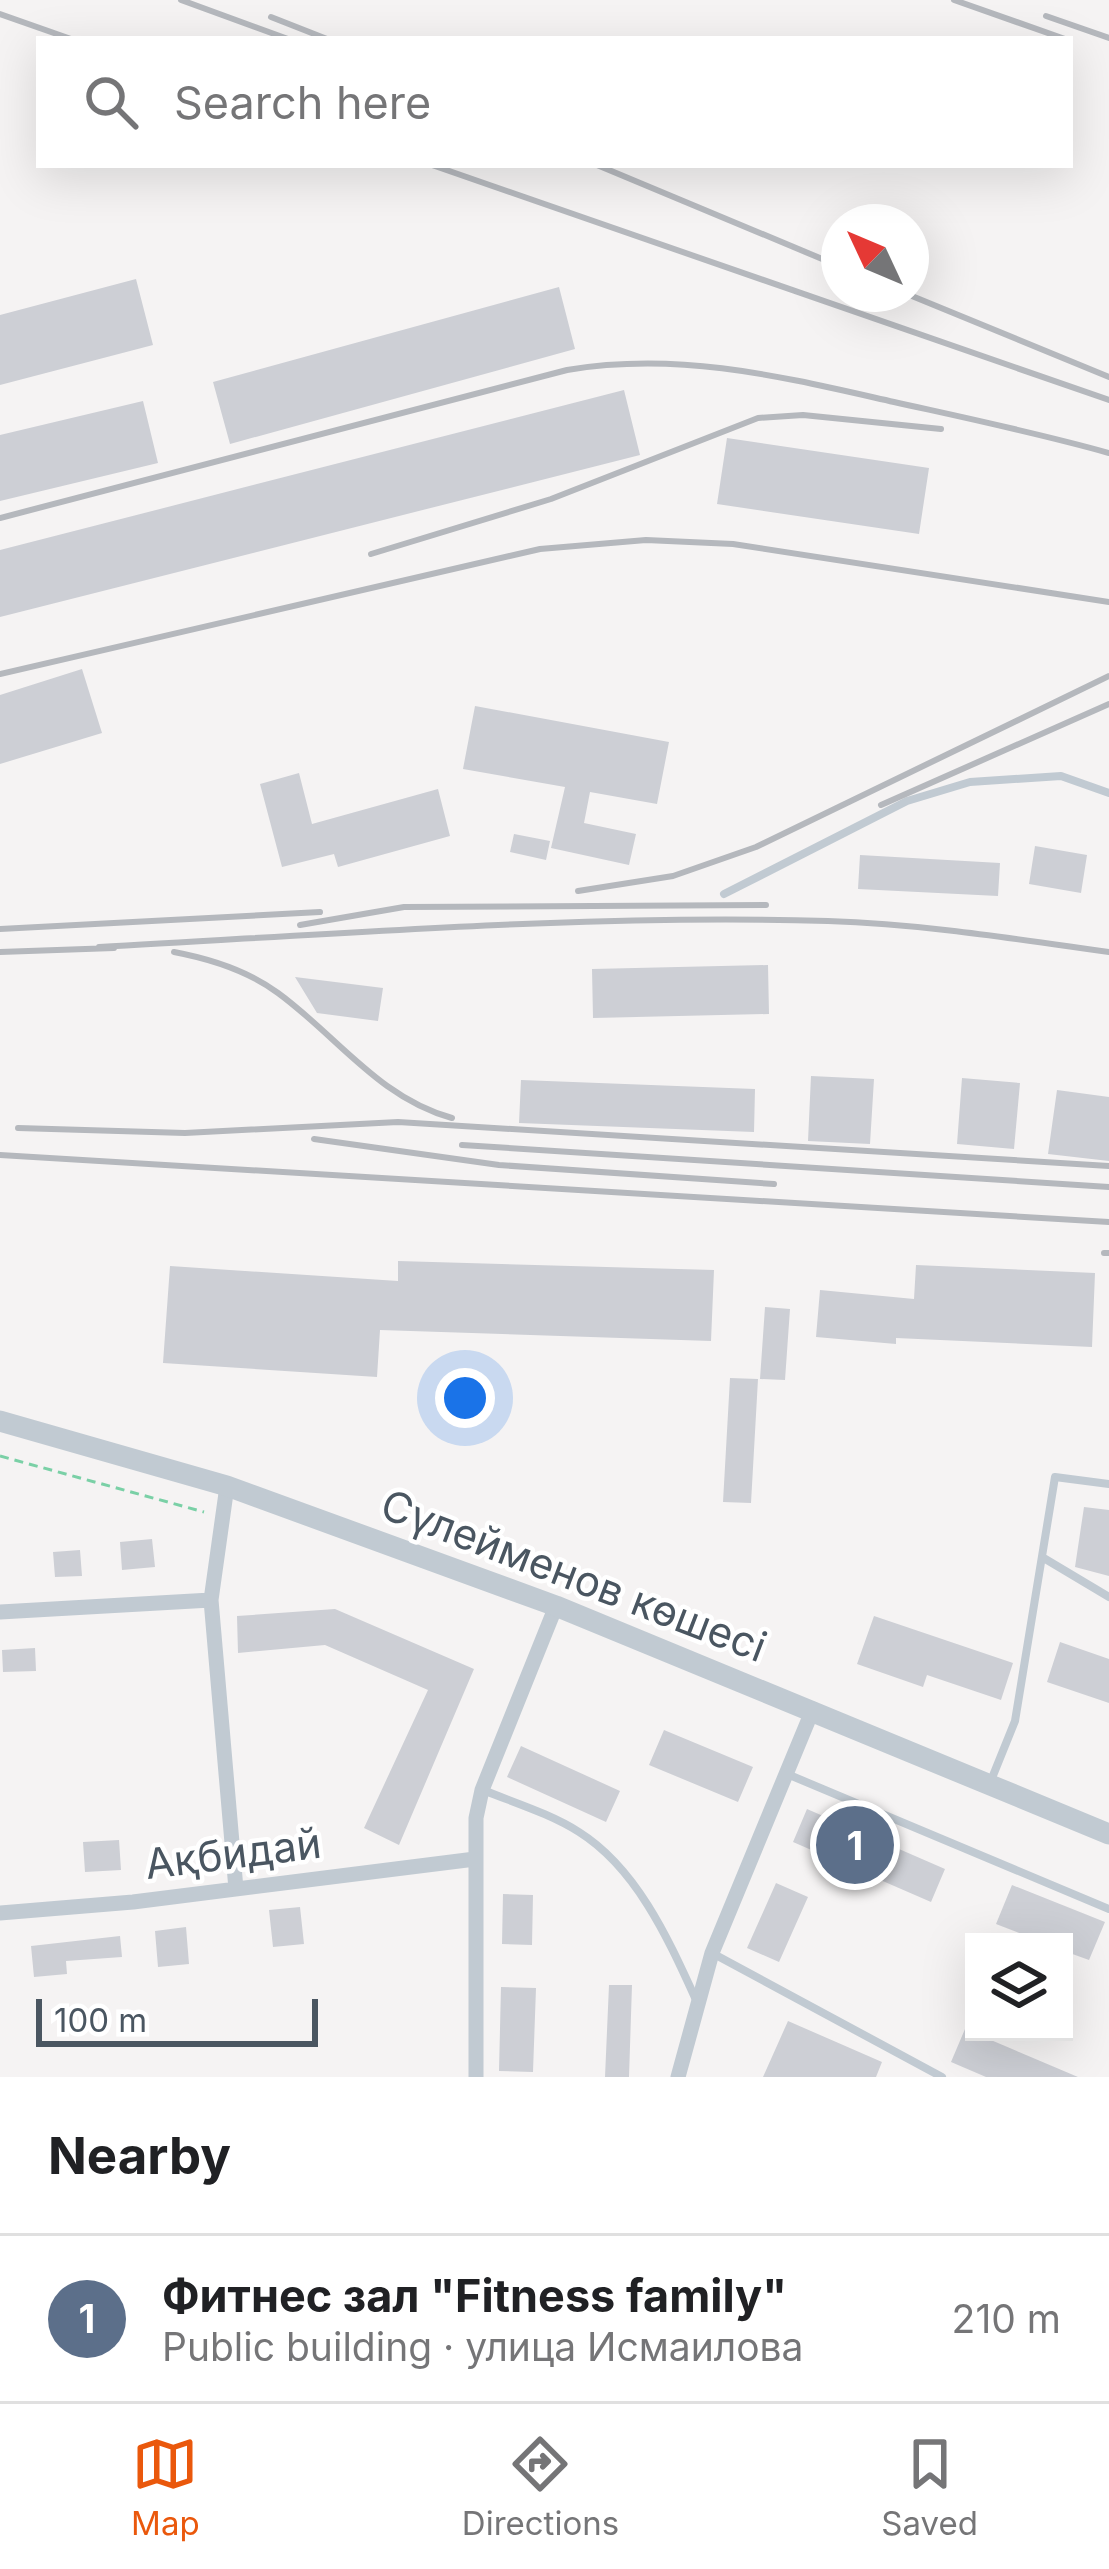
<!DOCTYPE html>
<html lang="en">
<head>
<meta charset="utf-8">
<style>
	body { margin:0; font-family:Inter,sans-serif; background:#f6f6f6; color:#202124 }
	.controls { position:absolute; right:36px; bottom:36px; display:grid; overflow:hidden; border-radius:0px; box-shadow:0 12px 48px #0002 }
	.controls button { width:108px; height:108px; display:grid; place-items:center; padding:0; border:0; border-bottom:3px solid #e0e0e0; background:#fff; color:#202124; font:60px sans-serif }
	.compass { position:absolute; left:821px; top:204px; width:108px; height:108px; border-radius:50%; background:#fff; box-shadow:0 12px 48px #0002; rotate:314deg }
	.scale { position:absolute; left:36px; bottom:30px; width:282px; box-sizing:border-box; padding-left:12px; border:6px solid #4a5661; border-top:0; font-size:33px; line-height:42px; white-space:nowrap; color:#4a5661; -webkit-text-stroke:9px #fff; paint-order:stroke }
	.you { position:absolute; left:465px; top:1398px; width:42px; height:42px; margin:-30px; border:9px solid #fff; border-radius:50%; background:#1a73e8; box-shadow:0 0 0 18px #1a73e833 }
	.badge { display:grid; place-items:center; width:78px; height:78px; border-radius:50%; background:#ea580c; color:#fff; font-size:39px; font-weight:700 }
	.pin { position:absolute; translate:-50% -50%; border:6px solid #fff; box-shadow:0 3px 12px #0006 }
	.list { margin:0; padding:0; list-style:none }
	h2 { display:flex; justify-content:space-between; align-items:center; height:156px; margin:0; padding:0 48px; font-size:51px }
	h2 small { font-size:39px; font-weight:400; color:#757577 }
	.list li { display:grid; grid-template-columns:78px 1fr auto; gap:36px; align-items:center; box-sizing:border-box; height:168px; padding:0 48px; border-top:3px solid #e0e0e0 }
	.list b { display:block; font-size:45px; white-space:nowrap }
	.list p { margin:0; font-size:39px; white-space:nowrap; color:#757577 }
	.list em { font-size:39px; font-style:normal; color:#757577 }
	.icon { flex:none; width:66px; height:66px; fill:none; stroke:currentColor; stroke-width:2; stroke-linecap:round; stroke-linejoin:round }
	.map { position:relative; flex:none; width:1109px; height:2077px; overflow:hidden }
	.search { position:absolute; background:#fff; box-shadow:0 12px 48px #0002; left:36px; right:36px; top:36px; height:132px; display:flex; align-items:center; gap:30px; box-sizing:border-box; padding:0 42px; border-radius:0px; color:#757577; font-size:45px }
	.sheet { height:324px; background:#fff }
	nav { display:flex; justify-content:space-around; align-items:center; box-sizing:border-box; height:168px; border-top:3px solid #e0e0e0; background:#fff; font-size:33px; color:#757577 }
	nav a { display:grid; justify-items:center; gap:6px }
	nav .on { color:#ea580c }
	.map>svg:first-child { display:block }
</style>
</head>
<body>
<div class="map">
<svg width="1109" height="2077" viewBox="0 0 1109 2077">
	<rect width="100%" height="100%" fill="#f5f3f3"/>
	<path fill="#cdcfd5" d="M136 279 153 345 0 385V315Z
		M559 287 575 349 230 444 213 382Z
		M624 390 640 455 0 617V550Z
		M143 401 158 463 0 501V435Z
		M727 438 929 468 919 534 717 504Z
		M82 669 102 733 0 764V695Z
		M475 706 669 742 657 804 590 792 584 823 636 834 629 865 551 848 565 787 463 769Z
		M299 773 312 824 438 789 450 836 338 867 334 854 282 867 260 784Z
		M514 834 550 841 546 860 510 852Z
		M1035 846 1087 855 1081 893 1029 884Z
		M860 855 1000 863 998 896 858 889Z
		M768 965 769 1014 593 1018 592 969Z
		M295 977 383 988 378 1021 317 1013Z
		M811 1076 874 1079 870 1144 808 1141Z
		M962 1078 1020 1083 1014 1149 957 1144Z
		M521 1080 755 1089 754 1132 519 1123Z
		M1057 1090 1109 1097V1161L1048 1154Z
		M398 1261 714 1270 711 1341 380 1330 377 1377 163 1363 170 1266 398 1281Z
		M916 1265 1095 1273 1092 1347 896 1338V1344L816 1337 820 1290 914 1299Z
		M765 1307 790 1309 785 1380 760 1379Z
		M730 1378 758 1379 751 1503 723 1502Z
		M1084 1507 1109 1510V1576L1075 1567Z
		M152 1539 155 1567 122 1570 120 1542Z
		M80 1550 82 1576 55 1577 53 1552Z
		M335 1609 474 1669 399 1845 364 1828 428 1690 325 1645 238 1653 237 1616Z
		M874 1616 1013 1663 1001 1700 927 1675 923 1687 857 1664Z
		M1060 1642 1109 1659V1703L1047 1682Z
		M35 1648 36 1671 3 1672 2 1650Z
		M664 1730 753 1767 738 1802 649 1765Z
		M521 1746 620 1791 606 1822 507 1777Z
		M807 1809 945 1869 931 1902 793 1842Z
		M119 1840 121 1870 85 1872 83 1842Z
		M776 1883 808 1897 779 1962 747 1948Z
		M1012 1885 1105 1922 1089 1960 1064 1951V1942H1042L996 1924Z
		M503 1894 533 1895 532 1945 502 1944Z
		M300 1907 304 1944 273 1947 269 1910Z
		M186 1927 189 1964 158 1967 155 1931Z
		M120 1936 122 1957 66 1961 67 1974 34 1977 31 1946Z
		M609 1985H632L629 2077H605Z
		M501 1987 536 1988 533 2072 499 2071Z
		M788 2021 882 2062 876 2077H763Z
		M965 2029 1078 2077H986L951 2062Z"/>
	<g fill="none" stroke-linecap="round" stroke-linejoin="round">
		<path stroke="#7ad0a6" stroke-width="3" stroke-dasharray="9 6" stroke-linecap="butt" d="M0 1456 204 1512"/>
		<path stroke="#c1cad2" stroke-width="8" d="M724 894 907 801 970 782 1061 776 1109 793
			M1042 1557 1109 1597
			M787 1774 1109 1909
			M990 1783 1015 1721 1055 1477 1109 1484
			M483 1790C515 1803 551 1814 579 1832 638 1869 670 1943 697 2002
			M712 1953 942 2077"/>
		<path stroke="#c1cad2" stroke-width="15" d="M211 1600 236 1889
			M0 1612 211 1600 227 1486
			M0 1913 133 1902 475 1859
			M476 2077V1818L482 1790 556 1606
			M678 2077 712 1953 813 1709"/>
		<path stroke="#c1cad2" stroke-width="21" d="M0 1421 227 1486 556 1606 1109 1834"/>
		<path stroke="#b5b8bd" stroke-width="6" d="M181 0 288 39
			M954 0 1065 39
			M0 14 71 39
			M1046 16 1109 38
			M271 17 327 39
			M432 165 1109 400
			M597 165 839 266
			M907 294 1109 377
			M0 518 567 370C681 351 783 377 894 402 966 418 1038 433 1109 453
			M371 554 551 499 758 418 803 415 941 429
			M0 674 540 549 646 540 733 544 1109 602
			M881 805 1109 704
			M578 891 673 876 756 847 1109 676
			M300 925 404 907 766 905
			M0 929 320 912
			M99 947C340 934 586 914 828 921 923 924 1016 939 1109 952
			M0 952 114 948
			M174 952C211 959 247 970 278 993 337 1036 379 1098 452 1118
			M18 1128 185 1133 398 1122 1109 1166
			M314 1139 499 1165 774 1184
			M462 1145 1109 1187
			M0 1155 1109 1222
			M1104 1253H1109"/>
	</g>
	<g text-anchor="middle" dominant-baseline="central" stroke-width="9" stroke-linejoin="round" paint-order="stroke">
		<g font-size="42" fill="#4a5661" stroke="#fff">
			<text transform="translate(574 1575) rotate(21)">Сүлейменов көшесі</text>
			<text transform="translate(233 1853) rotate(-7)">Ақбидай</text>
		</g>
	</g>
</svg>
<div class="controls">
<button><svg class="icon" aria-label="layers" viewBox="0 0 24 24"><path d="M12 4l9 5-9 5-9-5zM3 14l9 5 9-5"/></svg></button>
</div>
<svg class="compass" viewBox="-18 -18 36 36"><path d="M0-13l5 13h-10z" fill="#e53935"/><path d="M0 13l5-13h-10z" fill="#757577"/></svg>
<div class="scale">100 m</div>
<div class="you"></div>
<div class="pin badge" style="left:855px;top:1845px;background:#5c6f8a">1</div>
<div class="search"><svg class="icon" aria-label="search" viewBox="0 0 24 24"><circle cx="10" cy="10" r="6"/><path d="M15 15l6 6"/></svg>Search here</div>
</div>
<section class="sheet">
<h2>Nearby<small></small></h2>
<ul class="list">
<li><span class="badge" style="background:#5c6f8a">1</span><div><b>Фитнес зал &quot;Fitness family&quot;</b><p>Public building · улица Исмаилова</p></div><em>210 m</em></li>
</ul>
</section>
<nav>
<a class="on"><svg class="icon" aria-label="map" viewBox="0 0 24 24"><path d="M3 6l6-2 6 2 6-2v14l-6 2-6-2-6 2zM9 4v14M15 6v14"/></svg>Map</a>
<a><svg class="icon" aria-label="directions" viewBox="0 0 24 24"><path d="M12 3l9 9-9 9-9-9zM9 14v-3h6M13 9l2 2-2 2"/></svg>Directions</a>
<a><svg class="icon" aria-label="saved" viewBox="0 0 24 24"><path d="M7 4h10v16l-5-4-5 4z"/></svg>Saved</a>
</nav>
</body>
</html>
